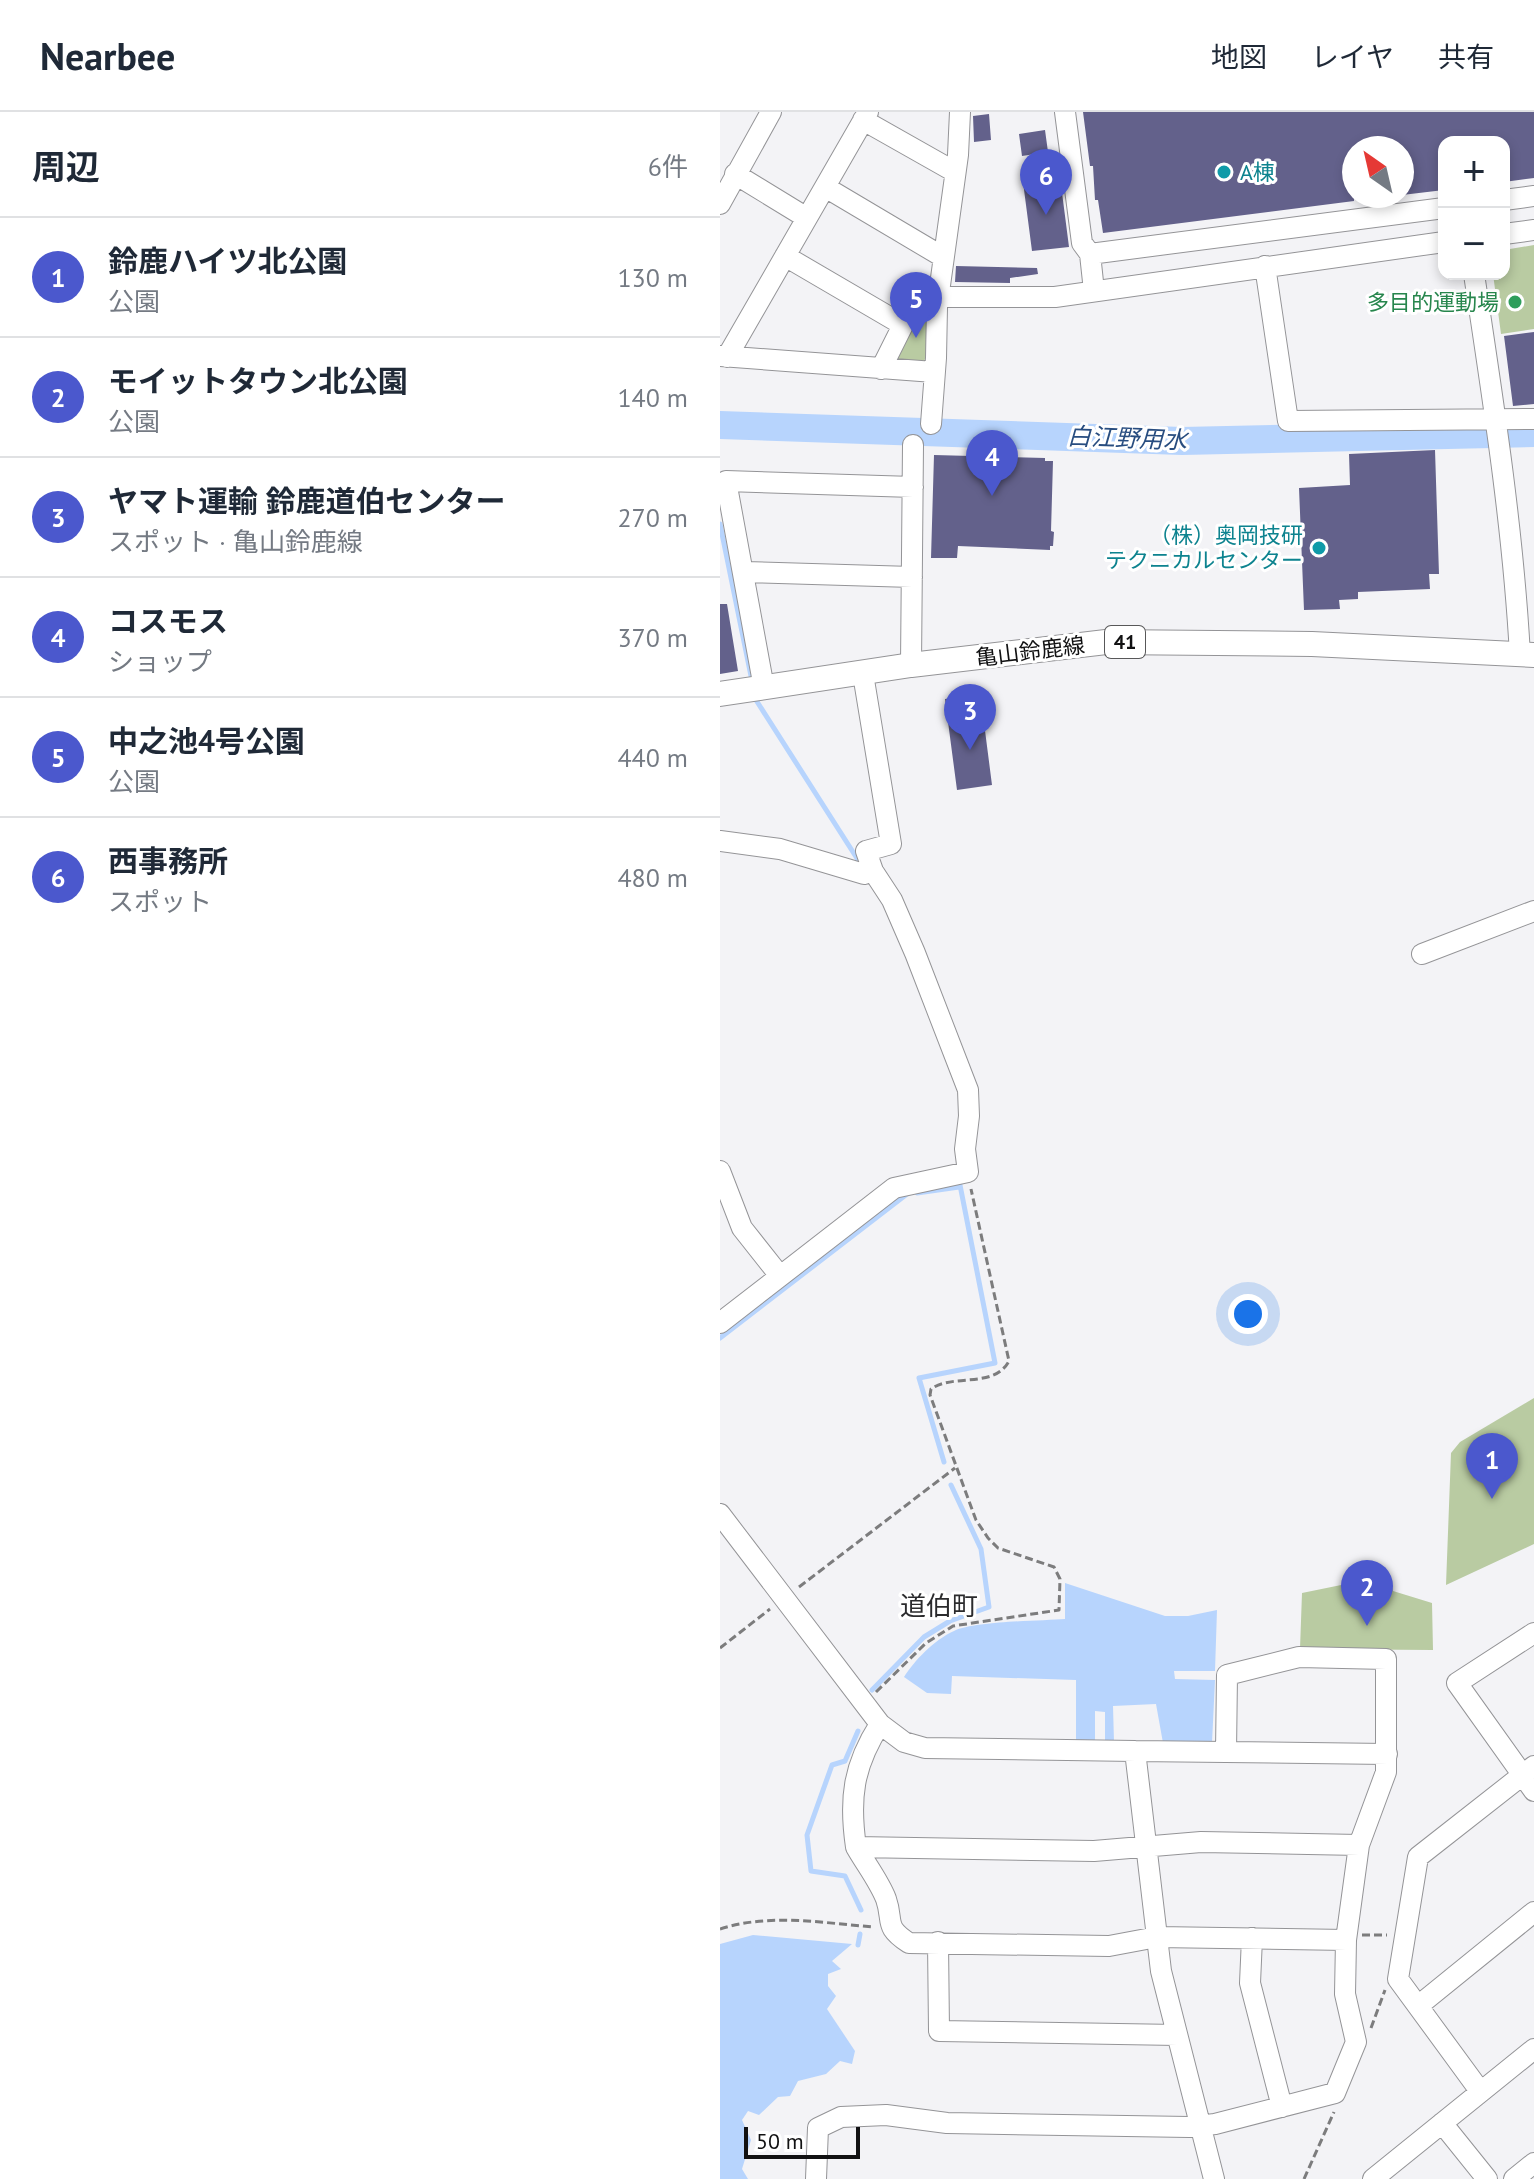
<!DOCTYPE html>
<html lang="ja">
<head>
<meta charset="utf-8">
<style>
	body { margin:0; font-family:"PT Sans","Noto Sans JP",sans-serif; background:#f2f2f3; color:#1f2937 }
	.controls { position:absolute; right:24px; top:24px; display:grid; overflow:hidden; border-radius:16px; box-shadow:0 4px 12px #0003 }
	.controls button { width:72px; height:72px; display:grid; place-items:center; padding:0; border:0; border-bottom:2px solid #e0e1e3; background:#fff; color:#1f2937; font:40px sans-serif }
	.compass { position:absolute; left:622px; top:24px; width:72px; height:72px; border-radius:50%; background:#fff; box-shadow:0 4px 12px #0003; rotate:326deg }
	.scale { position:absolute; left:24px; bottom:20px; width:116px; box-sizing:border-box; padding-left:8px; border:4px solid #111112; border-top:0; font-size:22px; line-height:28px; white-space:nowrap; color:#111112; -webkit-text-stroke:6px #fff; paint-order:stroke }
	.you { position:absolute; left:528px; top:1202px; width:28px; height:28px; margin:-20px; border:6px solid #fff; border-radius:50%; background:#1a73e8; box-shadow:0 0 0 12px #1a73e833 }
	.badge { display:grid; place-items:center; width:52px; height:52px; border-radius:50%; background:#4b58cd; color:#fff; font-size:26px; font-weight:700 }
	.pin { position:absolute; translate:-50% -66px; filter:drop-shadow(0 2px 4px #0008) }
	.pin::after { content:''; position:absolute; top:42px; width:28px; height:24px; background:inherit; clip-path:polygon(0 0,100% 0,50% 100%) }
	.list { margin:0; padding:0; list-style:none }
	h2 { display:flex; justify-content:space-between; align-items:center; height:104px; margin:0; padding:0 32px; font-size:34px }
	h2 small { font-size:26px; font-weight:400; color:#747a83 }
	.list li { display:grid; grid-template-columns:52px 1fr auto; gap:24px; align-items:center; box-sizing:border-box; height:120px; padding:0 32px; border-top:2px solid #e0e1e3 }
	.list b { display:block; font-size:30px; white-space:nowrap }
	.list p { margin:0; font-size:26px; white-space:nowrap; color:#747a83 }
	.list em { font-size:26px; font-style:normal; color:#747a83 }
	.map { position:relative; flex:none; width:814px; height:2067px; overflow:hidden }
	header { display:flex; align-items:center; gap:48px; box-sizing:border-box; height:112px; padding:0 40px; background:#fff; border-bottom:2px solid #e0e1e3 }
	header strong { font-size:38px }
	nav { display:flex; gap:44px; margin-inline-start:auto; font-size:28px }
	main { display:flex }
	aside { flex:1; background:#fff }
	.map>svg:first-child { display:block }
</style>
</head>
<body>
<header>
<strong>Nearbee</strong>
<nav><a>地図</a><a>レイヤ</a><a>共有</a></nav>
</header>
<main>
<aside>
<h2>周辺<small>6件</small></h2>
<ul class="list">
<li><span class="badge">1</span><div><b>鈴鹿ハイツ北公園</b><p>公園</p></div><em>130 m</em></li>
<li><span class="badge">2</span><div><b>モイットタウン北公園</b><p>公園</p></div><em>140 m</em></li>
<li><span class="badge">3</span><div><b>ヤマト運輸 鈴鹿道伯センター</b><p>スポット · 亀山鈴鹿線</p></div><em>270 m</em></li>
<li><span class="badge">4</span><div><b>コスモス</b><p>ショップ</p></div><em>370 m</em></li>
<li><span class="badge">5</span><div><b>中之池4号公園</b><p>公園</p></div><em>440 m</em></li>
<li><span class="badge">6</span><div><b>西事務所</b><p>スポット</p></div><em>480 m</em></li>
</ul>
</aside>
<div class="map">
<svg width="814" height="2067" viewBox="0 0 814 2067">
	<rect width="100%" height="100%" fill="#f3f3f6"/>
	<path fill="#b9cba2" d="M814 133V217L781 222 773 162H784V138Z
		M212 209 211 242 201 251 178 250 173 242 190 210Z
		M814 1286V1432L726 1473 731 1341 740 1330Z
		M670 1463 673 1479 712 1491 713 1538 580 1537 582 1481Z"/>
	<path fill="#b7d4fd" d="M345 1471 445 1504H468L497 1498 495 1559H454L455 1567 495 1568 492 1631H443L436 1592 393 1594 394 1630H385V1600L375 1599V1630L356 1629V1568L232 1564 231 1582 207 1581 184 1565C195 1548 214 1528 234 1519 255 1509 319 1509 345 1507Z
		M33 1823 132 1832 112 1849 121 1857 108 1862V1874L116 1884 107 1897 135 1939 132 1952 120 1949 106 1962 78 1969 70 1984 58 1985 39 2003 28 1999 22 2008 31 2028 22 2057 28 2067H0V1832Z"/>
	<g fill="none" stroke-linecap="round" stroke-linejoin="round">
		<path stroke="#b7d4fd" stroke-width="5" d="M0 412 31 564
			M36 588 140 751
			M197 1081 239 1075
			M0 1226 187 1082
			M224 1350 199 1266 275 1251 240 1073
			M152 1578 204 1525 230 1509 269 1495 261 1437 231 1373
			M138 1619 125 1649 112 1653 87 1723 91 1759 125 1764 141 1798
			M138 1833 140 1822"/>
		<path stroke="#b7d4fd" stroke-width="28" d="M0 313 462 329 814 321"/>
	</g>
	<path fill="#63618b" d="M363 0H814V66L784 70V30H724V78L682 83V36H634V89L383 121 378 88H375L373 54H370Z
		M269 2 271 28 254 30 253 4Z
		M325 18 328 40 302 44 299 22Z
		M340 65 349 135 312 139 303 70Z
		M236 154 317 156 318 162 290 166V171L235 170Z
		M814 220V292L793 294 784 224Z
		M715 338 719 462H709L710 477 638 480V487L619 488 620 497 584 498 579 376 630 373 629 342Z
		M214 343 325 346V349H333L331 419 334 420 333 434H330V438L238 434 237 446H211Z
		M0 492H7L18 559 0 562Z
		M267 582 269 602 263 603 272 673 237 678 225 587Z"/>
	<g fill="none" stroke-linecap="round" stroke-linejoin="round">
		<defs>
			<path id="minor" d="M345 0 362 131 370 142 374 179
				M143 8 235 60
				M15 62 87 106
				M105 75 223 145
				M784 88 814 84
				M0 92 51 0
				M784 122 814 118
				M370 142 724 96
				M65 144 183 213 161 257
				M545 154 568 309 814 307
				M754 162C773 288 793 415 800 543
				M218 185H335L724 130
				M0 244 214 260
				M7 245 148 0
				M211 312 216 246 217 195 238 43 240 0
				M24 460 192 465
				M191 553 193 333
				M44 576 6 369 193 375
				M0 729 60 737 144 762 153 759
				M702 842 814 799
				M0 1059 22 1116 60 1164
				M0 1211 174 1076 248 1060 245 1037 249 1004 248 978 195 841 172 788 153 759 146 739 171 732 143 562
				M0 1402 160 1612 184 1630 205 1636 415 1639 441 1859 494 2067
				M814 1521 737 1571 814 1679
				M160 1612C133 1654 129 1687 136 1735L374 1739 481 1730 639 1733
				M506 1640 667 1642
				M136 1735C145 1751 159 1769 166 1787 174 1810 163 1814 189 1831L389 1834 437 1825 626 1828
				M532 1826 530 1871 562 1995
				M218 1830 219 1919 457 1923
				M698 1894 814 1800
				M760 1979 678 1867 698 1745 814 1654
				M722 2011 767 2067
				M96 2067 98 2016 121 2005 166 2003 227 2011 469 2015 495 2012 615 1981 636 1930 625 1882 626 1828 639 1733 666 1660V1547L579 1545 507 1563 506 1640 415 1639
				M653 2067 814 1937
				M794 2067 814 2051"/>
			<path id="major" d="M0 582 191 553 386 530 592 532 814 543"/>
		</defs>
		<use href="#minor" stroke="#949497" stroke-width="22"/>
		<use href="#major" stroke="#949497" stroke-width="26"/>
		<path stroke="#7c7c7d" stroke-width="3" stroke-dasharray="8 4" stroke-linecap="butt" d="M79 1475 235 1356
			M0 1536 50 1497
			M156 1580 206 1531 233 1514 339 1498 340 1467 334 1455 278 1436 268 1426 256 1408 210 1283 211 1277C234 1261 274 1277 289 1249L251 1077
			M0 1817C50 1801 102 1811 154 1815
			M642 1823H667
			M651 1916 665 1878
			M584 2067 614 2000"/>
		<use href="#minor" stroke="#fff" stroke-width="20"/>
		<use href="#major" stroke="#fff" stroke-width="24"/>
	</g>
	<g fill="#0f9aa8" stroke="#fff" stroke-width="3">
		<circle cx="504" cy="60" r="8"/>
		<circle cx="599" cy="436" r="8"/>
	</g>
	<circle fill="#2e9e5b" stroke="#fff" stroke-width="3" cx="795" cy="190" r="8"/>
	<g text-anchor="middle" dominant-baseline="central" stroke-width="6" stroke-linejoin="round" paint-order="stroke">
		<rect fill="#fff" stroke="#585859" stroke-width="2" x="385" y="514" width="40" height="32" rx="6"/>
		<g font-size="20" font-weight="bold" fill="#111112">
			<text x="405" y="530">41</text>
		</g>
		<g font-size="22" fill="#0d838f" stroke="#fff" text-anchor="start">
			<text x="520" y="60">A棟</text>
			<text x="583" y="423" text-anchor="end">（株）奥岡技研<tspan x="583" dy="25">テクニカルセンター</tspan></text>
		</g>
		<g font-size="22" fill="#27864d" stroke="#fff" text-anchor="end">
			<text x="779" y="190">多目的運動場</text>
		</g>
		<g font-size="22" fill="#111112" stroke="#fff">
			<text transform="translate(310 539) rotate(-7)">亀山鈴鹿線</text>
		</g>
		<g font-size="24" font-style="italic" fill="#284d80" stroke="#fff">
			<text transform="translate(407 326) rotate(2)">白江野用水</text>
		</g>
		<g font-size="26" fill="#2b2b2d" stroke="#fff">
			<text x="219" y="1493">道伯町</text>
		</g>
	</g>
</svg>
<div class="controls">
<button>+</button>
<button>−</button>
</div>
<svg class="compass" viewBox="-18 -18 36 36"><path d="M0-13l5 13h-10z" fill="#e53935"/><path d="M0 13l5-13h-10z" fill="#747a83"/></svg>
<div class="scale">50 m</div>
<div class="you"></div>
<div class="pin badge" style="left:772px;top:1387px">1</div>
<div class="pin badge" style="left:647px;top:1514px">2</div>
<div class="pin badge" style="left:250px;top:638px">3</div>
<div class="pin badge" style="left:272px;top:384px">4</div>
<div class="pin badge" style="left:196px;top:226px">5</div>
<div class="pin badge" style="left:326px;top:103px">6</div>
</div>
</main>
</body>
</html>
